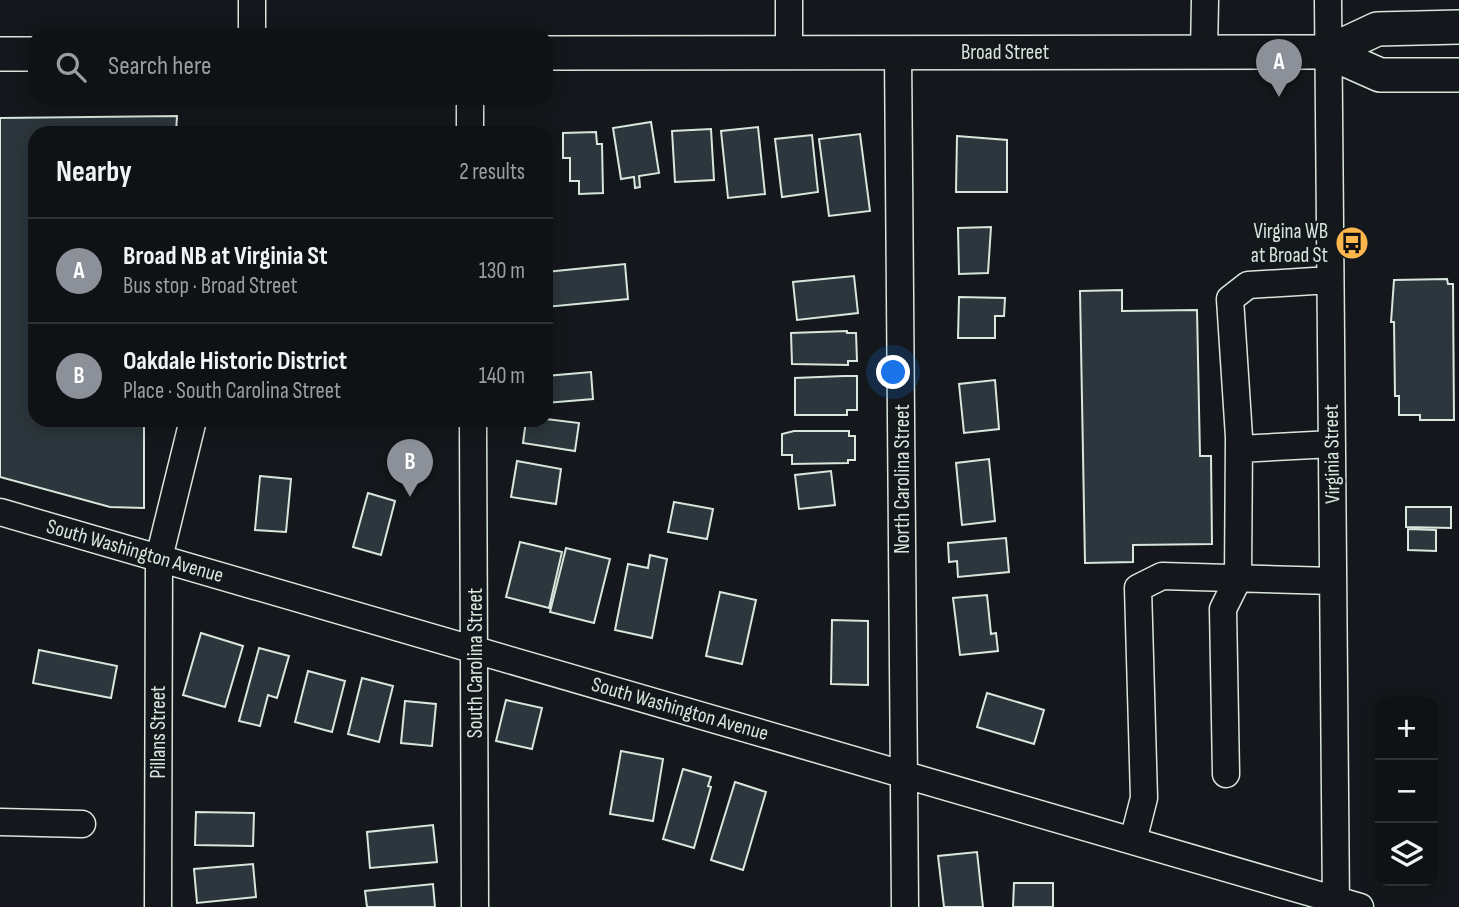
<!DOCTYPE html>
<html lang="en">
<head>
<meta charset="utf-8">
<style>
	body { margin:0; font-family:"Sofia Sans Condensed",sans-serif; background:#1d2022; color:#f1f3f6 }
	.controls { position:absolute; right:21px; bottom:21px; display:grid; overflow:hidden; border-radius:14px; box-shadow:0 4px 18px #0003 }
	.controls button { width:63px; height:63px; display:grid; place-items:center; padding:0; border:0; border-bottom:2px solid #2f3234; background:#0f1215; color:#f1f3f6; font:35px sans-serif }
	.you { position:absolute; left:894px; top:373px; width:24px; height:24px; margin:-18px; border:5px solid #fff; border-radius:50%; background:#1a73e8; box-shadow:0 0 0 10px #1a73e833 }
	.badge { display:grid; place-items:center; width:46px; height:46px; border-radius:50%; background:#8c9099; color:#fff; font-size:23px; font-weight:700 }
	.pin { position:absolute; translate:-50% -58px; filter:drop-shadow(0 2px 4px #0008) }
	.pin::after { content:''; position:absolute; top:37px; width:24px; height:21px; background:inherit; clip-path:polygon(0 0,100% 0,50% 100%) }
	.list { margin:0; padding:0; list-style:none }
	h2 { display:flex; justify-content:space-between; align-items:center; height:91px; margin:0; padding:0 28px; font-size:30px }
	h2 small { font-size:23px; font-weight:400; color:#9b9ea0 }
	.list li { display:grid; grid-template-columns:46px 1fr auto; gap:21px; align-items:center; box-sizing:border-box; height:105px; padding:0 28px; border-top:2px solid #2f3234 }
	.list b { display:block; font-size:26px; white-space:nowrap }
	.list p { margin:0; font-size:23px; white-space:nowrap; color:#9b9ea0 }
	.list em { font-size:23px; font-style:normal; color:#9b9ea0 }
	.icon { flex:none; width:38px; height:38px; fill:none; stroke:currentColor; stroke-width:2; stroke-linecap:round; stroke-linejoin:round }
	.map { position:relative; flex:none; width:1459px; height:907px; overflow:hidden }
	.search { position:absolute; background:#0f1215; box-shadow:0 4px 18px #0003; left:28px; top:28px; width:525px; height:77px; display:flex; align-items:center; gap:18px; box-sizing:border-box; padding:0 24px; border-radius:21px; color:#9b9ea0; font-size:26px }
	.panel { position:absolute; background:#0f1215; box-shadow:0 4px 18px #0003; left:28px; top:126px; width:525px; height:301px; border-radius:21px }
	.map>svg:first-child { display:block }
</style>
</head>
<body>
<div class="map">
<svg width="1459" height="907" viewBox="0 0 1459 907">
	<rect width="100%" height="100%" fill="#14181c"/>
	<path fill="#2c363c" stroke="#d8e6dc" stroke-width="2" d="M177 116 176 133H35V420H144V508L110 507 0 477V118Z
		M651 122 659 173 639 176 640 187 635 188 634 177 621 179 613 128Z
		M758 127 765 194 728 198 721 131Z
		M711 129 714 180 675 182 672 131Z
		M352 130 389 131V133H352Z
		M397 130 440 131V133H397Z
		M596 132 597 144H602L603 193 579 194V181H570V158H563V133Z
		M860 134 870 211 829 216 819 139Z
		M812 135 818 192 782 197 775 139Z
		M957 136 1007 140V192H956Z
		M991 227 988 273 959 274 958 228Z
		M625 264 628 299 546 307V272Z
		M854 276 858 313 797 320 793 282Z
		M1447 279 1448 284H1453L1454 420H1420V415H1399V396H1395L1394 322H1391L1394 280Z
		M1122 290V311L1197 310 1200 456H1211L1212 544 1133 545V562L1085 563 1080 291Z
		M959 297 1005 298 1004 316H995V338H958Z
		M847 331V333H856L857 361H848V365L792 364 791 333Z
		M591 372 593 399 546 403V376Z
		M844 376H857V410H847V415H795V378Z
		M995 380 999 429 964 433 959 384Z
		M546 419 579 423 575 451 523 443 526 420Z
		M794 431H849V436H855V460H848V463L792 464V455H782V434Z
		M989 459 995 521 962 525 956 463Z
		M517 461 561 469 556 504 511 497Z
		M831 471 835 505 799 509 795 475Z
		M260 476 291 479 286 532 255 530Z
		M368 493 395 501 381 555 353 547Z
		M674 502 713 509 707 539 668 532Z
		M1406 507H1451V528L1406 527Z
		M1408 529 1436 530V551L1408 550Z
		M1006 538 1009 572 958 577 957 561 949 562 948 543Z
		M520 542 562 552 549 608 506 597Z
		M566 548 610 559 594 623 550 612Z
		M650 555 667 559 652 638 615 630 628 564 648 568Z
		M720 592 756 600 742 664 706 656Z
		M987 595 991 634 996 633 998 651 960 655 953 598Z
		M832 620 868 621V685L831 684Z
		M201 633 243 646 225 707 183 695Z
		M259 648 289 656 277 698 268 695 260 726 239 721Z
		M39 650 117 666 111 698 33 683Z
		M308 671 345 681 332 732 295 722Z
		M362 678 393 686 379 742 348 734Z
		M987 693 1044 710 1034 744 977 727Z
		M506 700 542 708 532 749 496 741Z
		M405 701 436 704 432 746 401 743Z
		M621 751 663 759 653 821 610 814Z
		M683 769 711 777 708 786 711 787 694 848 663 839Z
		M735 782 766 792 743 870 711 860Z
		M196 812 254 813 253 846 195 845Z
		M433 825 437 862 370 868 367 832Z
		M977 852 983 907H944L938 856Z
		M253 864 256 897 197 903 194 869Z
		M1014 883H1053V907H1013Z
		M433 884 435 907H367L365 891Z"/>
	<g fill="none" stroke-linecap="round" stroke-linejoin="round">
		<defs>
			<path id="minor" d="M1328 0 1336 907
				M252 35V0
				M898 52 905 907
				M1204 52 1205 0
				M789 53V0
				M470 98V133
				M473 420 475 907
				M1239 449 1332 444
				M0 512 1360 907
				M1226 774 1223 609 1238 579 1239 437 1230 299 1248 285 1330 280
				M0 822 82 824
				M1133 841 1144 798 1138 588 1162 576 1333 581
				M158 907 159 558 193 420"/>
			<path id="major" d="M1328 52 1377 29 1459 27
				M546 53 1328 52 1380 75H1459
				M0 54H35"/>
		</defs>
		<use href="#minor" stroke="#d8e6dc" stroke-width="29"/>
		<use href="#major" stroke="#d8e6dc" stroke-width="36"/>
		<use href="#minor" stroke="#14181c" stroke-width="26"/>
		<use href="#major" stroke="#14181c" stroke-width="33"/>
	</g>
	<defs>
		<symbol id="bus-disc" viewBox="-11 -11 22 22"><circle r="9.5" fill="#ffb74d" stroke="#14181c"/><path d="M-5-6H5V4H4V6H2V4H-2V6H-4V4H-5ZM-3.5-4V0h7V-4ZM-3.5 1.2v1.5H-2V1.2ZM2 1.2v1.5H3.5V1.2Z" fill="#111"/></symbol>
	</defs>
	<g fill-rule="evenodd">
		<use href="#bus-disc" x="1333" y="224" width="38" height="38"/>
	</g>
	<g text-anchor="middle" dominant-baseline="central" stroke-width="5" stroke-linejoin="round" paint-order="stroke">
		<g font-size="21" fill="#d8e6dc" stroke="#14181c">
			<text x="1005" y="52">Broad Street</text>
			<text transform="translate(1332 454) rotate(-91)">Virginia Street</text>
			<text transform="translate(902 479) rotate(-90)">North Carolina Street</text>
			<text transform="translate(135 551) rotate(16)">South Washington Avenue</text>
			<text transform="translate(475 663) rotate(-90)">South Carolina Street</text>
			<text transform="translate(680 709) rotate(16)">South Washington Avenue</text>
			<text transform="translate(158 732) rotate(-90)">Pillans Street</text>
		</g>
		<g font-size="21" fill="#d8e6dc" stroke="#14181c" text-anchor="end">
			<text x="1328" y="231">Virgina WB<tspan x="1328" dy="24">at Broad St</tspan></text>
		</g>
	</g>
</svg>
<div class="controls">
<button>+</button>
<button>−</button>
<button><svg class="icon" aria-label="layers" viewBox="0 0 24 24"><path d="M12 4l9 5-9 5-9-5zM3 14l9 5 9-5"/></svg></button>
</div>
<div class="you"></div>
<div class="pin badge" style="left:1279px;top:97px">A</div>
<div class="pin badge" style="left:410px;top:497px">B</div>
<div class="search"><svg class="icon" aria-label="search" viewBox="0 0 24 24"><circle cx="10" cy="10" r="6"/><path d="M15 15l6 6"/></svg>Search here</div>
<section class="panel">
<h2>Nearby<small>2 results</small></h2>
<ul class="list">
<li><span class="badge">A</span><div><b>Broad NB at Virginia St</b><p>Bus stop · Broad Street</p></div><em>130 m</em></li>
<li><span class="badge">B</span><div><b>Oakdale Historic District</b><p>Place · South Carolina Street</p></div><em>140 m</em></li>
</ul>
</section>
</div>
</body>
</html>
